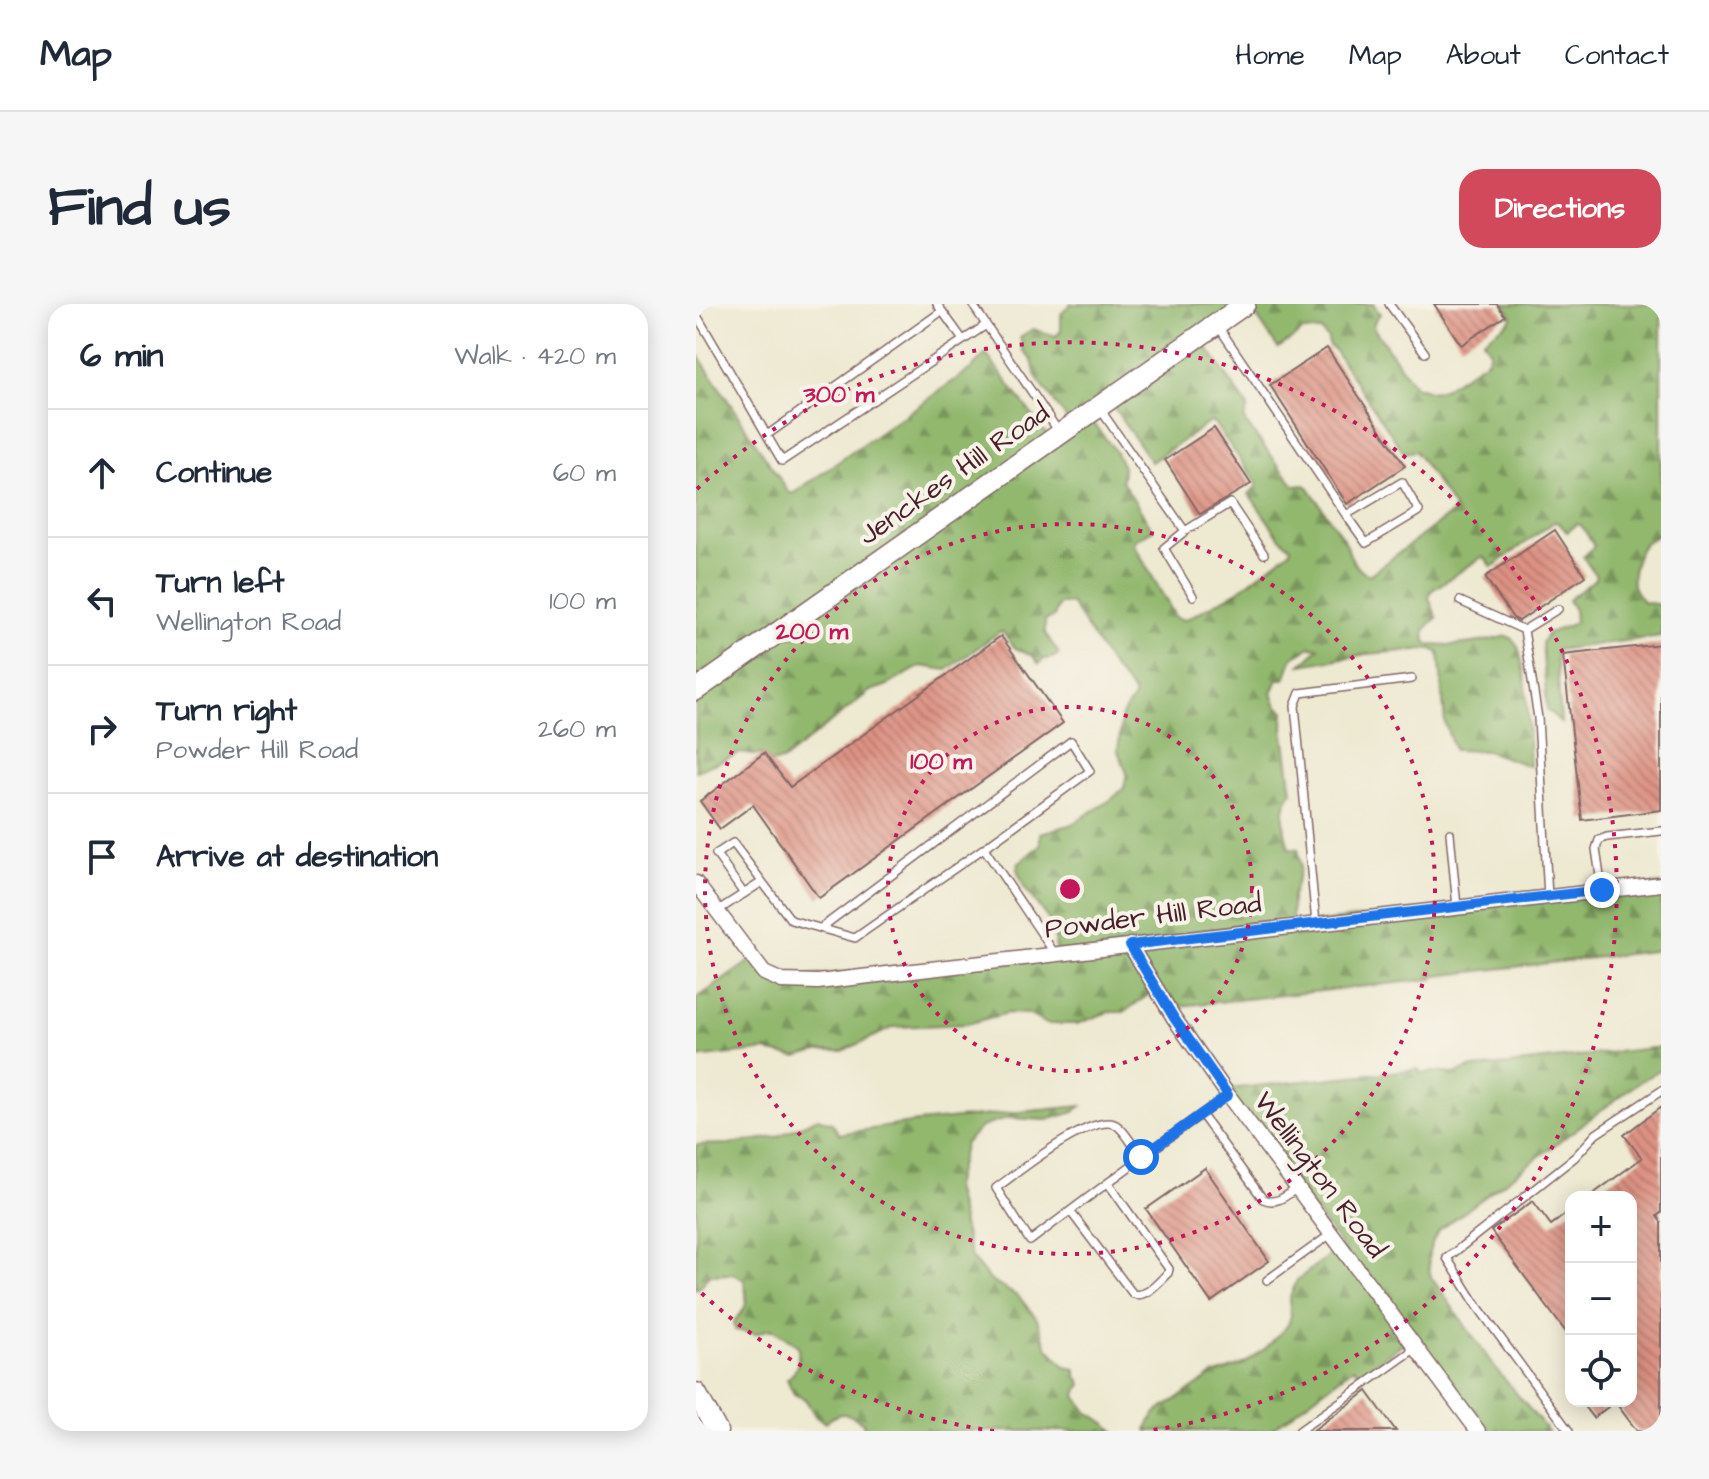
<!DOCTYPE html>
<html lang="en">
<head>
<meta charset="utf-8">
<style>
	body { margin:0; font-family:"Architects Daughter",sans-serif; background:#f6f6f7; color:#1f2937 }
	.controls { position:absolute; right:24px; bottom:24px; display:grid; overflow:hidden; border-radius:16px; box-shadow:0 4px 20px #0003 }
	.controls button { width:72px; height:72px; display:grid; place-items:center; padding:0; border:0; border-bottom:2px solid #e0e1e3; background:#fff; color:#1f2937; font:40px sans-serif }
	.stop { position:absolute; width:24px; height:24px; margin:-18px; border:6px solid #1a73e8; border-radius:50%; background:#fff }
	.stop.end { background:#1a73e8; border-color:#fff; box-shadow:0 2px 8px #0008 }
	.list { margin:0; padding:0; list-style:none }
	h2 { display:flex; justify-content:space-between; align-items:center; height:104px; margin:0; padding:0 32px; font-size:34px }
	h2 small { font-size:26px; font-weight:400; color:#747a83 }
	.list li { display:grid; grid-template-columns:52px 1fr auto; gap:24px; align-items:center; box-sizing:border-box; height:128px; padding:0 32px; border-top:2px solid #e0e1e3 }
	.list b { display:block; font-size:30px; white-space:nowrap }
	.list p { margin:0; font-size:26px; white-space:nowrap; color:#747a83 }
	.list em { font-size:26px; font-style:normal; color:#747a83 }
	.icon { flex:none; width:44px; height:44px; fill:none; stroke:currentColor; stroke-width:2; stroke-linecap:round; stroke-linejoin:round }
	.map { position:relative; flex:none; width:965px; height:1127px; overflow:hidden; border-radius:24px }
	header { display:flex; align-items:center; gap:48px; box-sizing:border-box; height:112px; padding:0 40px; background:#fff; border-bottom:2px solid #e0e1e3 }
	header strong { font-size:38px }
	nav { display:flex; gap:44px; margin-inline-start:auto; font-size:28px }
	.intro { display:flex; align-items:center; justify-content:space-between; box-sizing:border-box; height:192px; padding:0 48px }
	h1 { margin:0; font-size:56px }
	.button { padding:20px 36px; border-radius:24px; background:#d1495b; color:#fff; font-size:28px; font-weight:700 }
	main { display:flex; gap:48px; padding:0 48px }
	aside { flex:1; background:#fff; border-radius:24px; box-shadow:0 4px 20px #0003 }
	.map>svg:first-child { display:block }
</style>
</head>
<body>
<header>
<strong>Map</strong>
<nav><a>Home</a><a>Map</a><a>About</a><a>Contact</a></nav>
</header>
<div class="intro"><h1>Find us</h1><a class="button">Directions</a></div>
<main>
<aside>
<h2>6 min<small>Walk · 420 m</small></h2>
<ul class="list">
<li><svg class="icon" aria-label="ahead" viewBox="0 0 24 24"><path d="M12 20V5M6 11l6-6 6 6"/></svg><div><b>Continue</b></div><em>60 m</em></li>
<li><svg class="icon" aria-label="left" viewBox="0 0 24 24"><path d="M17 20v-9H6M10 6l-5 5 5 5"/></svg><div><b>Turn left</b><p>Wellington Road</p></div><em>100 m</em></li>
<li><svg class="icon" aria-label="right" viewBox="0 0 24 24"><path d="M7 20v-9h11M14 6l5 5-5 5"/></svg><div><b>Turn right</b><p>Powder Hill Road</p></div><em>260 m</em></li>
<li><svg class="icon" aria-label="arrive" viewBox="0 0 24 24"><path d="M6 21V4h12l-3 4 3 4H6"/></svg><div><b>Arrive at destination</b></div></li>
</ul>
</aside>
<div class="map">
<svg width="965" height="1127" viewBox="0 0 965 1127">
	<defs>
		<pattern id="forest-firs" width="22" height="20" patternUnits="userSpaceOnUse" patternTransform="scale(2)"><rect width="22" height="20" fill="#92b86e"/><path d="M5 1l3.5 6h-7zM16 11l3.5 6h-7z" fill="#79955b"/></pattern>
		<pattern id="building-back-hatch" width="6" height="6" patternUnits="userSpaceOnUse" patternTransform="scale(2)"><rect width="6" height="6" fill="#dd9283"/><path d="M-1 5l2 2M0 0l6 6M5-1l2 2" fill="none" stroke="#b5776b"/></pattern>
	</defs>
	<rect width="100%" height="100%" fill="#f7f3e8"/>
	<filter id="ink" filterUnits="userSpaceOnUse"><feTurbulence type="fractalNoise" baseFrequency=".0125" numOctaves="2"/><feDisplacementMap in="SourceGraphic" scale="16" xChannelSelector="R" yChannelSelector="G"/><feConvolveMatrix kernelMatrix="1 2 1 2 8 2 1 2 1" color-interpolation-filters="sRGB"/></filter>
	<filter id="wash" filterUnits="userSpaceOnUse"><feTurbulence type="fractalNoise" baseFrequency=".006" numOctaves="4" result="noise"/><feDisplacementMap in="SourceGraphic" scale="32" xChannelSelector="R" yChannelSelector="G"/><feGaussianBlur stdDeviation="1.8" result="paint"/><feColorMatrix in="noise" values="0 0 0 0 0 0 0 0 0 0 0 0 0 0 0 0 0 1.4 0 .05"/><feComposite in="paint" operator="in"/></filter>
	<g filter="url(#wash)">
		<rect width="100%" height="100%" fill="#eee9d1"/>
		<path fill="url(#forest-firs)" stroke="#6e6c4c" stroke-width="2" fill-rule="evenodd" d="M375 0H677L684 10 679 16 677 23 718 82 737 88 747 85 791 56 794 47 787 36 814 17 816 13 808 0H965V228C960 234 955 234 949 239 941 245 935 271 937 281 938 287 944 293 947 298L965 301V332L860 346 865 419 851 405 846 338 852 329 879 319 878 306 872 296 898 276 900 272 887 253 896 245 898 241 885 221 880 220 871 228 863 219 858 218 796 263 790 255 786 253 735 287 733 294 741 314C730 322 725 328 732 341 760 343 785 339 811 332 817 335 821 339 823 346 833 381 832 426 834 462L791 447 758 446 749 419 743 348 732 345 671 350 605 361 623 344 615 343 597 353 589 375H582L576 389 581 402 588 407 587 423 596 488C583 500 588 528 593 544L602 545 605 563 596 593V621L965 580V646L740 672 737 675 475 703 455 689 428 708H412L381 720H351L332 710 312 709 270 720 198 723 147 747H122L100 753 74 748 72 746 0 754V695L57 655 82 675 360 648 358 623 328 583 321 565 323 559 344 541V529L374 521 416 495 428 484 431 469 422 447 426 411 438 394V389L414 360 375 299 364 300 361 304 358 313 349 316V329L363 350 356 354 348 355 343 360 336 351 319 344 307 328H303L251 366 225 362 192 381 174 387 86 457 73 459 66 450 57 451 44 449 0 467V48L93 189H98L276 64 290 50 356 137 376 122 340 73 336 56 328 48 324 33 337 25 360 32 365 27V10ZM553 1 582 44 607 27H625L632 35 633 42 637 44 708 149 719 147 758 204 756 209 673 271C661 267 653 252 651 241L613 184 609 181 599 182 549 118 548 114 552 103 506 36ZM414 98 455 158 514 118 518 119 561 179 560 183 553 190 584 234 595 243 594 247 542 287 489 316 480 314 438 241 440 235 457 226 426 177 427 163 419 147 394 114Z
			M965 743V765L942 779 744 926C732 942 730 954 735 973L799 1064 852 1127H783L713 1035 665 1070 657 1064 573 1127H451L453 1120 460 1109 517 1071 548 1060 571 1043 592 1021 595 1012 593 996 601 976 645 942 531 785 723 765 724 769 742 768 758 770 775 764 814 761 831 758Z
			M385 802 378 808 351 816 312 814 285 823 269 839 258 883 275 954 295 977 323 993 341 1015 351 1043 369 1063 380 1065V1071L386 1081 382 1085 380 1092 391 1108 411 1120 418 1127H168L167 1119C154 1109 142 1105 130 1119L120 1113 109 1095 98 1090 91 1075C103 1066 103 1056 102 1042L78 1026H70L60 1030 39 1026 38 1017C53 1003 52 996 48 976L38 970 13 971 4 983 0 985V841L33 840 80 833 122 814 136 819 143 830 222 818Z"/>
		<g id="blocks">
			<path fill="url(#building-back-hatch)" d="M738 0H801L809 12 765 41Z
				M631 44 709 162 651 200 574 81Z
				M518 124 555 180 504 210 469 156Z
				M859 226 889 272 823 317 817 314 789 273Z
				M305 332 367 419 123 594 57 501 24 525 4 497 68 449 94 483Z
				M965 340V506L886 516 867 351Z
				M965 803V909L961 912 965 918V1127H941L919 1098 897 1114 884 1097H935V893H893L946 854 928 831Z
				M509 864 573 957 515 998 450 905Z
				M837 897 855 921 875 906V1035L795 927Z
				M671 1087 700 1127H616L663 1093Z"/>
		</g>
	</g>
	<g filter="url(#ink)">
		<use href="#blocks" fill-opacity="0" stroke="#836665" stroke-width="2"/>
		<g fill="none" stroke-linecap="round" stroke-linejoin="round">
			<defs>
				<path id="lane" d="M241 0 267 36
					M276 0 363 128
					M693 0 729 49
					M0 3 5 0
					M0 10 86 157 290 21
					M522 22 650 211 670 239 723 207 706 178 650 211
					M404 105 489 227 534 199 568 250
					M71 131 246 7
					M489 227 468 244 497 292
					M764 297 828 326
					M754 529 761 603
					M906 586 900 545 903 536 911 533 965 527
					M48 590 20 550 37 539 95 616 159 634 288 544
					M852 593 842 414 828 326 862 305
					M21 607 66 578
					M620 619 599 402 604 389 716 375
					M125 624 375 437 394 467 288 544 359 650
					M505 810 567 895C581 901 590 892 601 884
					M445 853C439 845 427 823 418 820 393 811 321 869 300 884L334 937C399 888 465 839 532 791
					M374 907 437 990C451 994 462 978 472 969L473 965 412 879
					M571 976 635 930
					M603 1127 720 1044
					M873 1127 782 1003 751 954 879 853 900 830 965 787"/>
				<path id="street" d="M0 579 68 669 86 677 122 678 965 580
					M434 641 478 714 532 791 782 1127"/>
				<path id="secondary" d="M0 386 549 0
					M0 1089 21 1127"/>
			</defs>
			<use href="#lane" stroke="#836665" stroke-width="10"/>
			<use href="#street" stroke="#836665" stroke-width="17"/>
			<use href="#secondary" stroke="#836665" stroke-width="23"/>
			<use href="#lane" stroke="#fff" stroke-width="7"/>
			<use href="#street" stroke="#fff" stroke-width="14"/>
			<use href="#secondary" stroke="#fff" stroke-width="20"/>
		</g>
	</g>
	<g fill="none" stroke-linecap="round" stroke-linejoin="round" filter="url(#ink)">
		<path stroke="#1a73e8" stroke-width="10" d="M445 853 532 791 478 714 434 641 906 586"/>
	</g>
	<g fill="none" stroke="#c2185b" stroke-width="4" stroke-dasharray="4 8">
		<circle cx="374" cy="585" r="182"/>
		<circle cx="374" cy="585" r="365"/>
		<path d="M298 1127A547 547 0 0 1 1 985M1 185A547 547 0 1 1 450 1127"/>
	</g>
	<g text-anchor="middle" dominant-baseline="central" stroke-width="8" stroke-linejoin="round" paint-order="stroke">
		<g font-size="28" fill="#4a1f2b" stroke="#f7f3e8">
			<text transform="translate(258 170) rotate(-35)">Jenckes Hill Road</text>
			<text transform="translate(457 612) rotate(-7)">Powder Hill Road</text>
			<text transform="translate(624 871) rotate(53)">Wellington Road</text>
		</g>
	</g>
	<circle cx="374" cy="585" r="12" fill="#c2185b" stroke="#f7f3e8" stroke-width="4"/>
	<g font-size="24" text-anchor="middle" font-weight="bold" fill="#c2185b" stroke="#f7f3e8" stroke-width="8" stroke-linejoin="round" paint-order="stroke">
		<text x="143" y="98">300 m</text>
		<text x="116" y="335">200 m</text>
		<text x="245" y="465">100 m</text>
	</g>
</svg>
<div class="controls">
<button>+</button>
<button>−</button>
<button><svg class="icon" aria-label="locate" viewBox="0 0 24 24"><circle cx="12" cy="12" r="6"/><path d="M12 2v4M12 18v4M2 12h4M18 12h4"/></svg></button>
</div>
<div class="stop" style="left:445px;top:853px"></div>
<div class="stop end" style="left:906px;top:586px"></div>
</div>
</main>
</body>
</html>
